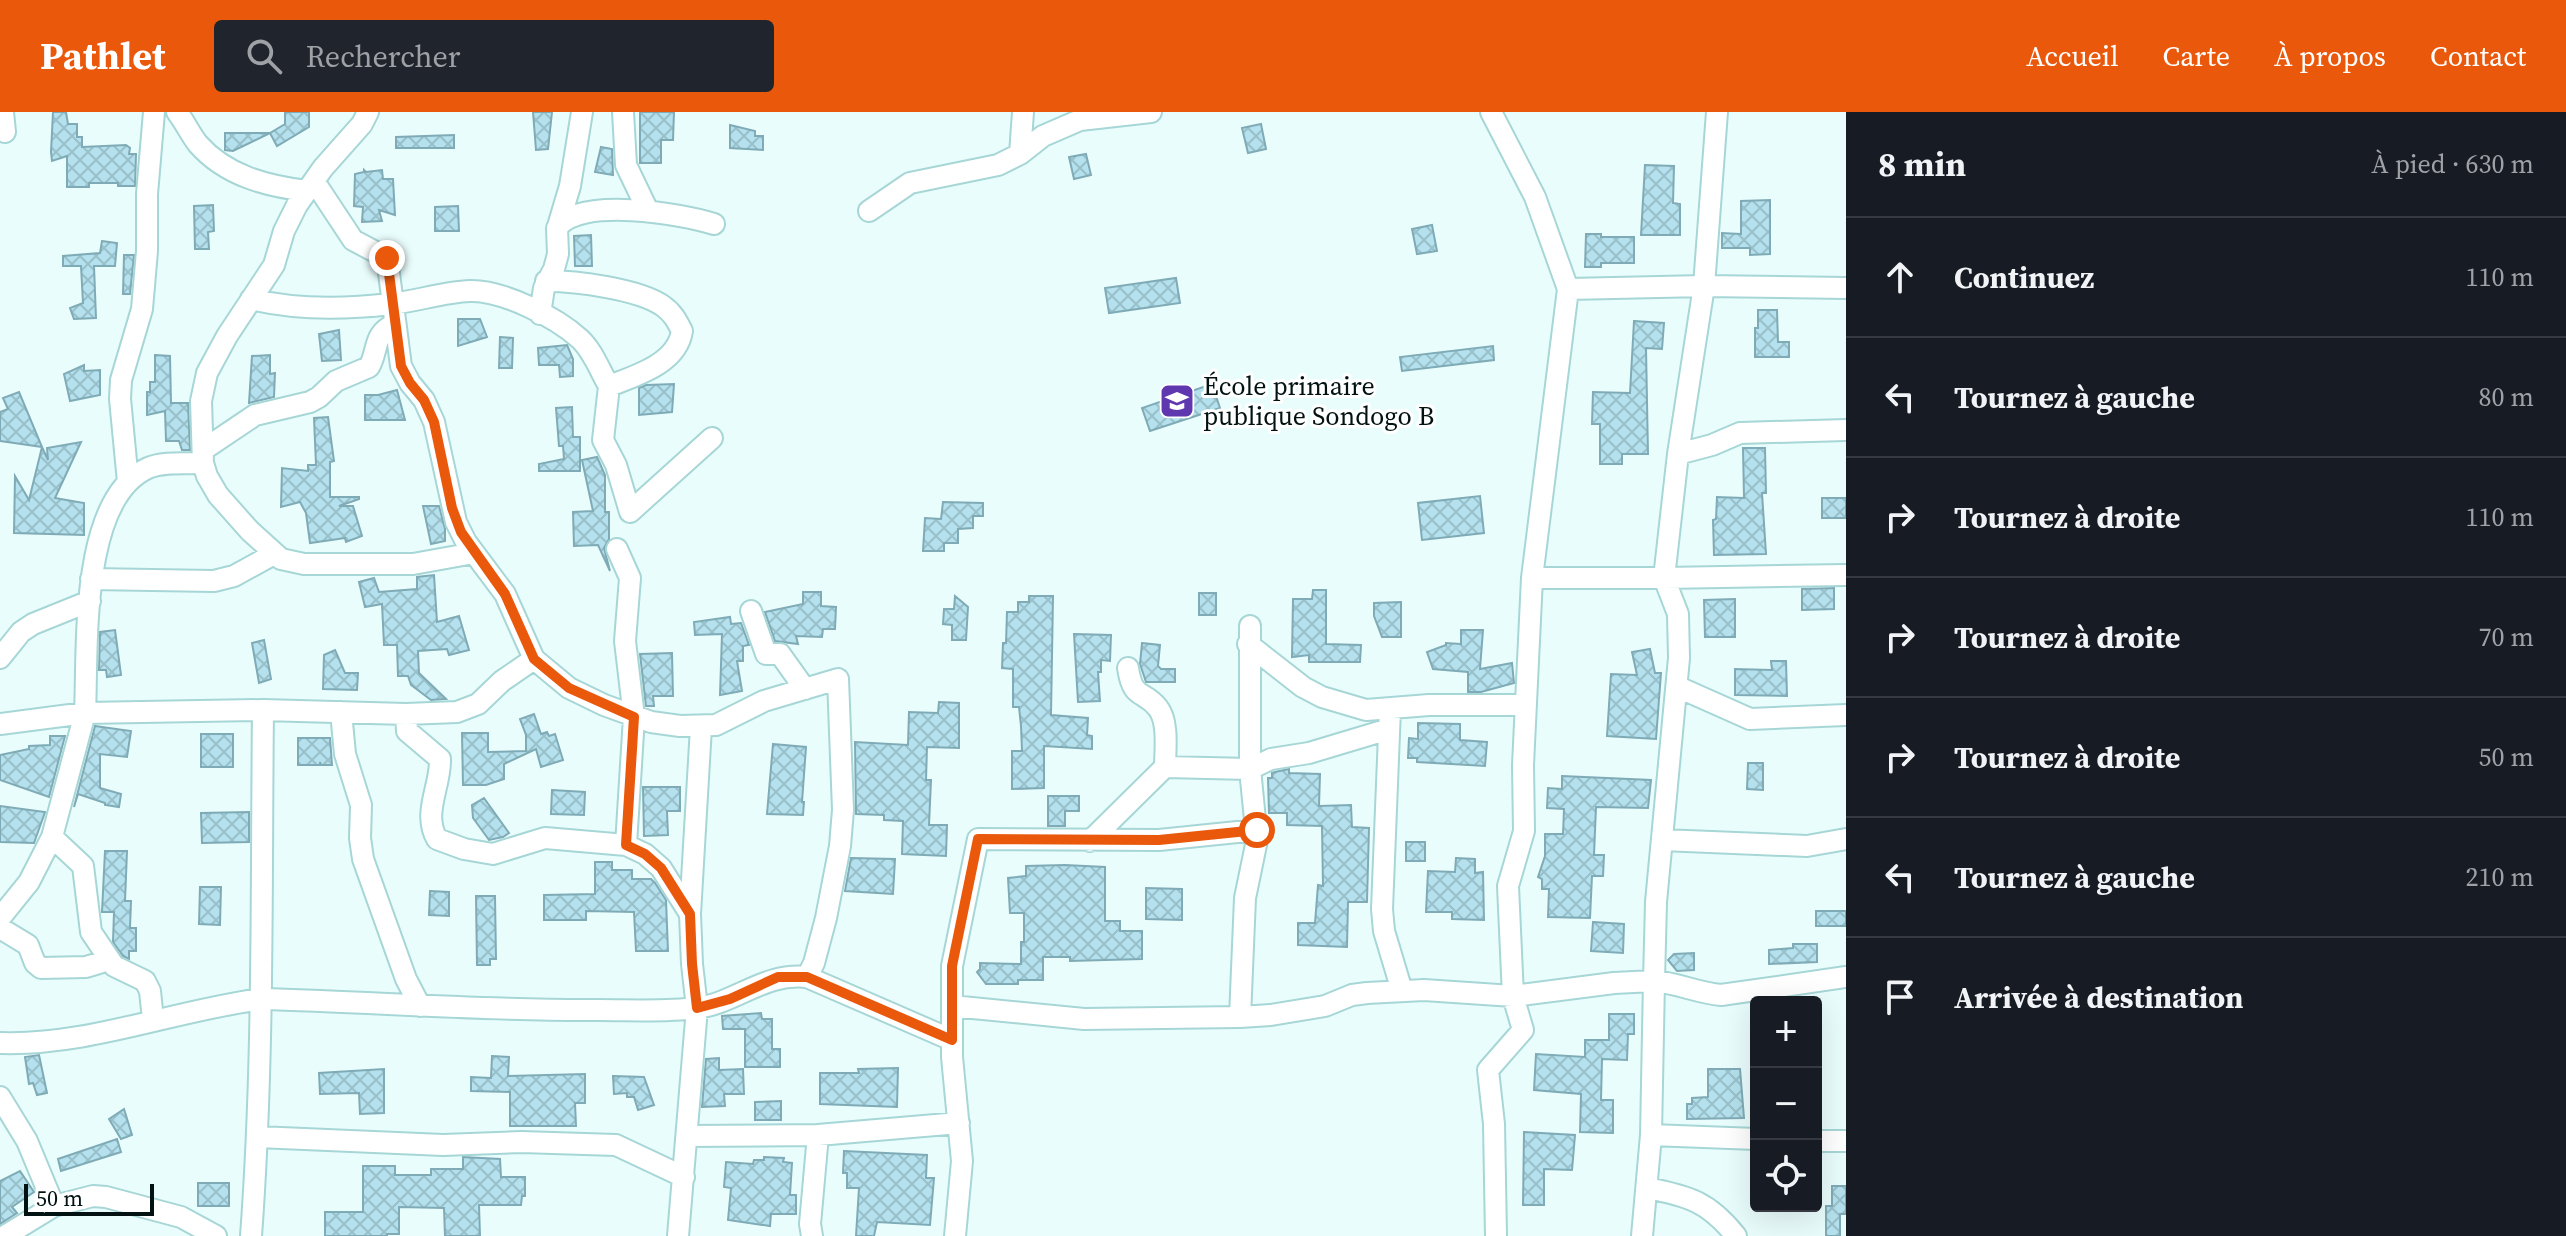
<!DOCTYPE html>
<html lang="fr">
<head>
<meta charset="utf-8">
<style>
	body { margin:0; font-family:"Source Serif 4",serif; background:#20242c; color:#f1f3f6 }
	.controls { position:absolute; right:24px; bottom:24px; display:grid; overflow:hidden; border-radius:8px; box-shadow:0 8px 32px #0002 }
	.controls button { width:72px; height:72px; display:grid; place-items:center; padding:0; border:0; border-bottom:2px solid #363941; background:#171b24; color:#f1f3f6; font:40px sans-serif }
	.scale { position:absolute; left:24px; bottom:20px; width:130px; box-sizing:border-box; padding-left:8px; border:4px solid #021212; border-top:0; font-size:22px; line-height:28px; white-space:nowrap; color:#021212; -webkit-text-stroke:6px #fff; paint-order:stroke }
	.stop { position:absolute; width:24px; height:24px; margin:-18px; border:6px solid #ea580c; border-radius:50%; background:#fff }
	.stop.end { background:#ea580c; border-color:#fff; box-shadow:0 2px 8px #0008 }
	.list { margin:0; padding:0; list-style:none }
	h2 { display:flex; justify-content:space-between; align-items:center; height:104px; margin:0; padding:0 32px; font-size:34px }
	h2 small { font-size:26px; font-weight:400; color:#9ea1a6 }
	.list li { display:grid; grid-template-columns:52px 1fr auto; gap:24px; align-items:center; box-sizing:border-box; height:120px; padding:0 32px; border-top:2px solid #363941 }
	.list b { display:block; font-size:30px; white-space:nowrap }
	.list em { font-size:26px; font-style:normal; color:#9ea1a6 }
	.icon { flex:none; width:44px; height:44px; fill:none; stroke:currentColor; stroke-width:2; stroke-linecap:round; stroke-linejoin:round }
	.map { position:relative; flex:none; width:1846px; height:1124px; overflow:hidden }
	header { display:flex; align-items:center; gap:48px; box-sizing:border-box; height:112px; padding:0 40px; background:#ea580c; color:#fff }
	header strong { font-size:38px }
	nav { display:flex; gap:44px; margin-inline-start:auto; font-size:28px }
	.search { width:560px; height:72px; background:#20242c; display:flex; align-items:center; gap:20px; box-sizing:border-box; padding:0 28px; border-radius:8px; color:#9ea1a6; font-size:30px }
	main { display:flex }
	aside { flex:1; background:#171b24 }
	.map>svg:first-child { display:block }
</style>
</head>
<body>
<header>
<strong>Pathlet</strong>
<div class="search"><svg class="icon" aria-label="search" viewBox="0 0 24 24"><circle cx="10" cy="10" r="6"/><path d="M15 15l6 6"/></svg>Rechercher</div>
<nav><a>Accueil</a><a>Carte</a><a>À propos</a><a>Contact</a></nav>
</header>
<main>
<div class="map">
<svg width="1846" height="1124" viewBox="0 0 1846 1124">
	<defs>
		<pattern id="building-cross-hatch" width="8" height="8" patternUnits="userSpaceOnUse" patternTransform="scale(2)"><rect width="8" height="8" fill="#b4e1ed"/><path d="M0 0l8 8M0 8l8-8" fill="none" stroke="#99c0ca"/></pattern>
	</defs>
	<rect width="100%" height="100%" fill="#eafdfd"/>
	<path fill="url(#building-cross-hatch)" stroke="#7fabb6" stroke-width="2" d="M53 0H66L68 12H77V25H82V35L126 33 130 36 129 42H136L135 74H118V71H89V75H67V44L52 49 51 40Z
		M285 0H309V15L277 34 270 21 233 39 225 38V21H270L285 12Z
		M533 0H552L548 37 536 38Z
		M640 0H674L673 28H661V51H640Z
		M1261 12 1266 37 1248 41 1242 16Z
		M730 13 755 19V24H763V38L730 36Z
		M454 23V36H396V25Z
		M601 35 612 37 613 63 595 60Z
		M1086 42 1091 63 1074 67 1069 45Z
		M1645 53 1674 54 1673 91 1680 92V123H1641Z
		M364 58 366 60 382 58 383 67H393L395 103 379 98 382 109 362 110 363 95 354 94 355 62 364 60Z
		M1770 88V142L1750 143V136H1722V121L1741 122V89Z
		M213 93 214 119 208 120 209 137H195L194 94Z
		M458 94 459 119H435V95Z
		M1432 113 1437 139 1417 142 1412 117Z
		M1586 122H1601V125H1634V151H1601V155H1585Z
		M591 123 592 154H575L574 124Z
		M102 129 117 131 115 154H94L96 206 74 207 70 196 83 191 81 154H63V144L100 141Z
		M124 143H134L130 182H123Z
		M1176 166 1180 191 1109 201 1105 176Z
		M1758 198H1777L1778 230H1789V245H1755V216H1758Z
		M458 207H480L487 225 458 234Z
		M1634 209 1664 211 1662 237 1646 236 1648 342H1622V352H1600V312H1592L1593 280 1630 281Z
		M339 218 341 248 322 249 319 222Z
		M500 225 513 226 512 256H499Z
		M567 233 573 247V264L560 265 559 253H539L538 236Z
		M1493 234 1494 248 1402 259 1400 245Z
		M155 243 170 244 171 291H188L190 338H182L179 329H166L165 299 147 303V280H150V270H155Z
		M270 243V262L275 261 274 285 249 291 252 244Z
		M84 253V259L100 258V283L70 289 64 262Z
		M674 272 672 300 639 303V276L646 273Z
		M1212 272 1220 296 1150 319 1142 296Z
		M397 278 405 308H365V283H378Z
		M19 280 42 335 0 329V300L8 297 3 286Z
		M572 295 573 325H580V359H539V352L564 347 563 334H559L556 296Z
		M328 305 334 349 330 350V385H359V387L339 394H353L362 424 346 430 345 426 310 431 306 401 300 390 281 395 282 356 308 359V353H316L314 306Z
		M81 330 55 386 84 391V423L14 421 15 364 29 388 42 335 48 348 47 336Z
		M1743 336H1765L1766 381H1762L1766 442 1714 443 1713 408 1716 407 1717 385 1744 386Z
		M597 345 605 363V400H609V427L604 436 610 459 598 433 574 434 573 400 593 399 582 348Z
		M1480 384 1484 421 1422 428 1418 391Z
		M1822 386H1846V406H1822Z
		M943 390 983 391V404H973V416L958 417V431H944V439H923L925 406 941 407Z
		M423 394H439L445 417V429L431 432Z
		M434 463 437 510 459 504 469 538 449 543 447 537 418 539 419 561 446 587 431 588 411 573 408 564H398L397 533H384L382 492 365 495 359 470 374 466 379 480 417 477V465Z
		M1834 476V497L1802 498V477Z
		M1313 478H1326V532L1361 533 1360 550H1309V543L1292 545 1293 487H1312Z
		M803 480H821V494L836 495 835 517H823L822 525 796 524 798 532 775 529 765 500 803 492Z
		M1199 481H1216V503H1199Z
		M955 484 968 495 966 528H952V513L943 512 944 497H954Z
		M1029 484H1053L1051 603 1088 606 1087 623 1092 624V637L1044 634V676L1012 677V639H1022L1021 614 1019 595H1013V557L1002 556 1003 531H1006L1007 500H1018V490H1029Z
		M1735 487V525H1705L1704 488Z
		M1401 490V525H1382L1374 504V491Z
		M730 505 731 512 741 511 749 533 743 534V549H737L742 579 720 583 722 522 695 523 694 510Z
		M115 518 121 563 107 565 106 558H99L100 520Z
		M1461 518H1483L1480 557 1512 551 1514 571 1481 580H1468V560L1433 557 1427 540 1446 533V531L1461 532Z
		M1074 522 1111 523 1110 549 1101 548V560H1098L1100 589 1078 590Z
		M264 528 271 567 259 571 252 531Z
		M1142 531 1160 533 1158 554 1161 557H1175V570H1146L1140 552Z
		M1650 537 1655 561H1661L1656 627 1607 624 1611 562 1637 563 1632 540Z
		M335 538 345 561H358L357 578 323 577 324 543Z
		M672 541 673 584H653L654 594H646L640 542Z
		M1771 549H1786L1787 584 1735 583V557L1772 558Z
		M939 590 959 591V636L927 635 926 668H931L929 713H947L946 744 902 742 903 709 884 708V703L856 702 855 630 908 633 909 600 938 601Z
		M534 602 541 622 547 620 549 624 555 622 563 648 541 655 536 637 504 652V667L486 673H463L462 621H488V640L526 639V623L520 607Z
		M1418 611 1460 612V628L1487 630 1485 654 1417 650V646H1408L1409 626 1418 627Z
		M95 614 131 619 127 645 100 642V676L121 682 119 695 105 693V691L78 682 74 695Z
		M201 622H233V655H201Z
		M50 624H65L49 685 0 668V643L29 637V634L50 633Z
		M298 626H330L332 653H321L320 650V653H298Z
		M773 632 806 635 802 690H804L803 703 767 702Z
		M1748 651H1763V678L1747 677Z
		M1289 657V661L1320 662 1319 694 1351 693 1352 715 1369 716 1367 790H1348L1347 835 1298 833V811H1315L1318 773 1323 774 1322 714 1287 713V701H1269L1268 666H1272V661L1275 660Z
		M1562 664 1651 668 1648 696 1596 695 1594 743H1604L1603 764H1592L1590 806 1548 805 1549 777H1542V767L1538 765 1545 744V722H1563L1564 697 1547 696 1548 676 1562 677Z
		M643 675H680V699H667L668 723 644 724Z
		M552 678 585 680 584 703 551 702Z
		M1048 684H1079V699H1065V714H1048Z
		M484 686 509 721 503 725 489 728 473 706 472 693Z
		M0 694 45 700 34 731 0 730Z
		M249 700V730L202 731 201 701Z
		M1406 730H1425V749H1406Z
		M105 739H127L125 789H131L130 816H136V839H129V847L123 844 113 830 114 800H102Z
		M851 746 895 747 893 782 845 779Z
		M1456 746 1475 747V761L1483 760 1484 808 1452 807V800H1426L1428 759 1455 760Z
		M595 750H612V758H632V767H651L655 771 666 788 668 839H636L634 800 586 799V808H544V783L595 782Z
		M1065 753 1105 755V809H1120V819H1142V847L1070 849V845H1043V868H1018V872H986L977 860 980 857V851L1021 852V830H1024V801H1010L1008 766 1026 764V754Z
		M200 775H221L220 813 199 812Z
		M1146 776 1182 777V808L1146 807Z
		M430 779 449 780V804L429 803Z
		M476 784H495L496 847H490V853H477Z
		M1816 799H1846V814H1816Z
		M1593 810 1624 812 1623 841 1591 839Z
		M1793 832H1817V850L1769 852V838L1793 836Z
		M1694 841V858L1677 859 1668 848 1674 842Z
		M761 901 762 907H772V937H780V955H745V917H723L722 904Z
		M1609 902H1634V922H1628L1627 948 1602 947 1601 988H1613V1021L1580 1020 1581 982 1534 978 1536 942 1585 945V928H1609Z
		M39 943 47 981 37 983 33 971 29 972 25 945Z
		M492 944 509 945 508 964 585 962V991H575L576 1014H510V980L471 979V965L491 966Z
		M719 946V958L743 957 744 982H724L725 994 702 995 706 947Z
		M898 956 897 995 820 992V961H859L858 957Z
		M384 957V1001L360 1002 359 981 320 982 319 961Z
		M1708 957H1740L1744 1006 1687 1007V992H1692V986L1708 985Z
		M613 964 644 965 654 993 638 998 634 985H627V981L614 982Z
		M781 989V1008H755V990Z
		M124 997 132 1023 121 1027 109 1007Z
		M1524 1020 1575 1023 1572 1058 1544 1057V1093H1523Z
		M117 1027 121 1040 61 1059 58 1047Z
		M844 1039 927 1043 926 1066H934L930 1113 877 1110 874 1124H856L859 1076H847V1061H843Z
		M463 1045 500 1047 501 1065H525V1084H522L521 1093H479L480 1124H445L444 1096 399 1095V1122H387V1124H325V1100H363V1054H395V1063H431V1057H463Z
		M764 1045 784 1046 783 1050 792 1051 790 1083H796V1102H771L770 1114 728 1108 731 1076 724 1075 726 1050 753 1052 754 1048H764Z
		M20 1059 34 1080 12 1095 17 1101 0 1112V1069Z
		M198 1071H229V1094H198Z
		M1832 1074H1846V1102H1840V1124H1826V1094H1832Z"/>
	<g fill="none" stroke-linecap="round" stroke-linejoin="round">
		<defs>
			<path id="minor" d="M3 0 5 20
				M177 0C185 10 190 22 198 32 226 64 267 74 307 79
				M623 0 626 53 648 99
				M1491 0 1535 85 1568 177 1532 466 1523 653 1524 719 1508 774 1513 884 1614 871 1654 869 1651 1023 1756 1027
				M1717 0 1704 174 1678 342 1664 466 1846 463
				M1020 42 1023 0
				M314 69 353 128 387 146 401 254 410 271 424 288 434 310 456 410 466 430 505 482 534 547 569 576 604 593 651 610 680 614 716 613 764 589 838 567 843 698 840 734 826 806 814 851 807 865
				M869 99 910 71 998 53 1020 42 1043 24 1080 8 1151 0
				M559 111 570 74 582 0
				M546 169C576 169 639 177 663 194 673 201 677 209 682 219 677 252 635 264 609 274L603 328 616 353 630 400 712 326
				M1568 177 1704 174 1846 176
				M251 187C295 198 347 197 391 192 418 189 443 180 470 179 502 178 556 205 580 227 593 239 600 259 609 274
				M540 202 544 176 554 157 558 142 557 116C579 84 682 102 714 112
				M203 338 255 303 310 290 319 285 336 269 369 255C379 238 372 222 395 212
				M1678 342 1712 333 1740 321 1846 318
				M203 351 207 364 218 383 250 419 281 447 304 452H413L474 441
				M128 370 120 287 121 268 142 197 147 139V82L154 0
				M617 437 630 466 625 529 634 605 626 733
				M1532 466H1664L1678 502 1679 546 1656 790 1654 869C1677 871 1698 881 1721 883L1846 865
				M91 467 214 469 234 464 274 442
				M751 499 766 542H780L805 577
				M1248 532 1303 575 1322 585 1366 598 1429 593H1526
				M0 546 21 520 33 512 90 489
				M1678 575 1750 607 1846 603
				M1390 597 1382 797 1384 819 1402 879
				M341 600 345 642 361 693 360 726 363 747 406 867 420 894
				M406 602 407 619 440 647C441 674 422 701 437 727L464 737 493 742 545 726 626 733 645 742 661 756 690 802
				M0 612 85 601C88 537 79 387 148 356 164 349 186 352 203 351L201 289 207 261 227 224 274 153 284 119 297 93 323 56 362 12 368 0
				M1165 655 1250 657 1271 647 1309 641 1389 617
				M52 725 83 754 91 820 114 854 145 869 150 879 153 908
				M1662 728 1807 734 1846 727
				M1090 729 1165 655C1165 639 1169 610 1158 596 1143 577 1133 589 1128 556
				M0 806 29 770 52 725 85 601 263 598 406 602 457 600 478 592 502 569 534 547
				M0 816 28 833 35 851 41 856 86 855 109 848
				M952 894 1084 907 1240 905 1271 903 1325 894 1352 883 1367 881 1424 878 1513 884 1523 918 1488 958 1494 1012 1496 1124
				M1240 905 1245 786 1257 728 1250 657V514
				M0 931C89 934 175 898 262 887 374 890 486 899 599 898 631 898 665 900 697 896 736 891 765 860 807 865L952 928
				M0 985 27 1029 54 1094 5 1124
				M687 1024 818 1023
				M258 1025 443 1033 521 1030 616 1033 684 1065
				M1816 1029H1846
				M1647 1076C1689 1084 1709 1090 1736 1124
				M54 1094 93 1084 106 1085 181 1105 216 1124
				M251 1124C264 949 261 774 263 598
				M678 1124 697 896 692 852 690 802 701 615
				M812 1124 810 1112 818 1023 959 1011
				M955 1124 962 1049 952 945V854L978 727 1159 728 1257 718
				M1642 1124 1651 1023"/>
		</defs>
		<use href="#minor" stroke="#a7d6d6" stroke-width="24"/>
		<use href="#minor" stroke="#fff" stroke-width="20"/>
	</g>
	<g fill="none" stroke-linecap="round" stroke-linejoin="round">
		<path stroke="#ea580c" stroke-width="10" d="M387 146 401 254 410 271 424 288 434 310 452 396 461 420 505 482 534 547 569 576 634 605 626 733 645 742 661 756 690 802 692 852 697 896 730 887 778 865H807L952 928V854L978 727 1159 728 1257 718"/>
	</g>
	<defs>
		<symbol id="school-square" viewBox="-11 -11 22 22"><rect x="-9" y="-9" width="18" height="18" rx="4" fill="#5f37af" stroke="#fff"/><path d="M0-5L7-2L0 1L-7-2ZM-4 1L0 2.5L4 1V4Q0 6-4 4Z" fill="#fff"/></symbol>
	</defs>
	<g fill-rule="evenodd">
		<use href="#school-square" x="1157" y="269" width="40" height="40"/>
	</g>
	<g text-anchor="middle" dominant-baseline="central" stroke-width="6" stroke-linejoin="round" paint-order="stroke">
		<g font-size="26" fill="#021212" stroke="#fff" text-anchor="start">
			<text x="1203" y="274">École primaire<tspan x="1203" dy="30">publique Sondogo B</tspan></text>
		</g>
	</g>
</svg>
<div class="controls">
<button>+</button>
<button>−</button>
<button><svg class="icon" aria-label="locate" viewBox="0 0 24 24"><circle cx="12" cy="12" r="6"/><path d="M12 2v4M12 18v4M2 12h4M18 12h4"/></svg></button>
</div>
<div class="scale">50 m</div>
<div class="stop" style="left:1257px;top:718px"></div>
<div class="stop end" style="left:387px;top:146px"></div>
</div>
<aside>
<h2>8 min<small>À pied · 630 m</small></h2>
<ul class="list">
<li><svg class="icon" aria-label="ahead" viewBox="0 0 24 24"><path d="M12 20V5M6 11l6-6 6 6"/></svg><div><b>Continuez</b></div><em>110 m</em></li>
<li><svg class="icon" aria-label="left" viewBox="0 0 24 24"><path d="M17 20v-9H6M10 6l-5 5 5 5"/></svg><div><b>Tournez à gauche</b></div><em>80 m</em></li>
<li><svg class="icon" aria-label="right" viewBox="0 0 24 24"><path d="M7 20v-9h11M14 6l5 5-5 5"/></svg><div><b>Tournez à droite</b></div><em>110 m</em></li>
<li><svg class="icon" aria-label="right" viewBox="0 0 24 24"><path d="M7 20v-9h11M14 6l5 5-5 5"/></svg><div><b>Tournez à droite</b></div><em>70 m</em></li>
<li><svg class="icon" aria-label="right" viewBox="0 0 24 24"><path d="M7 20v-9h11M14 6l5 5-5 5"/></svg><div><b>Tournez à droite</b></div><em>50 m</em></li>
<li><svg class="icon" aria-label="left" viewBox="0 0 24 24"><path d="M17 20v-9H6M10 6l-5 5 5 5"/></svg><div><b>Tournez à gauche</b></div><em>210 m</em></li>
<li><svg class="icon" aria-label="arrive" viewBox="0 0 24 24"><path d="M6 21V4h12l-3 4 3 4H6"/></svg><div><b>Arrivée à destination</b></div></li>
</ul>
</aside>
</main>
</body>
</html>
